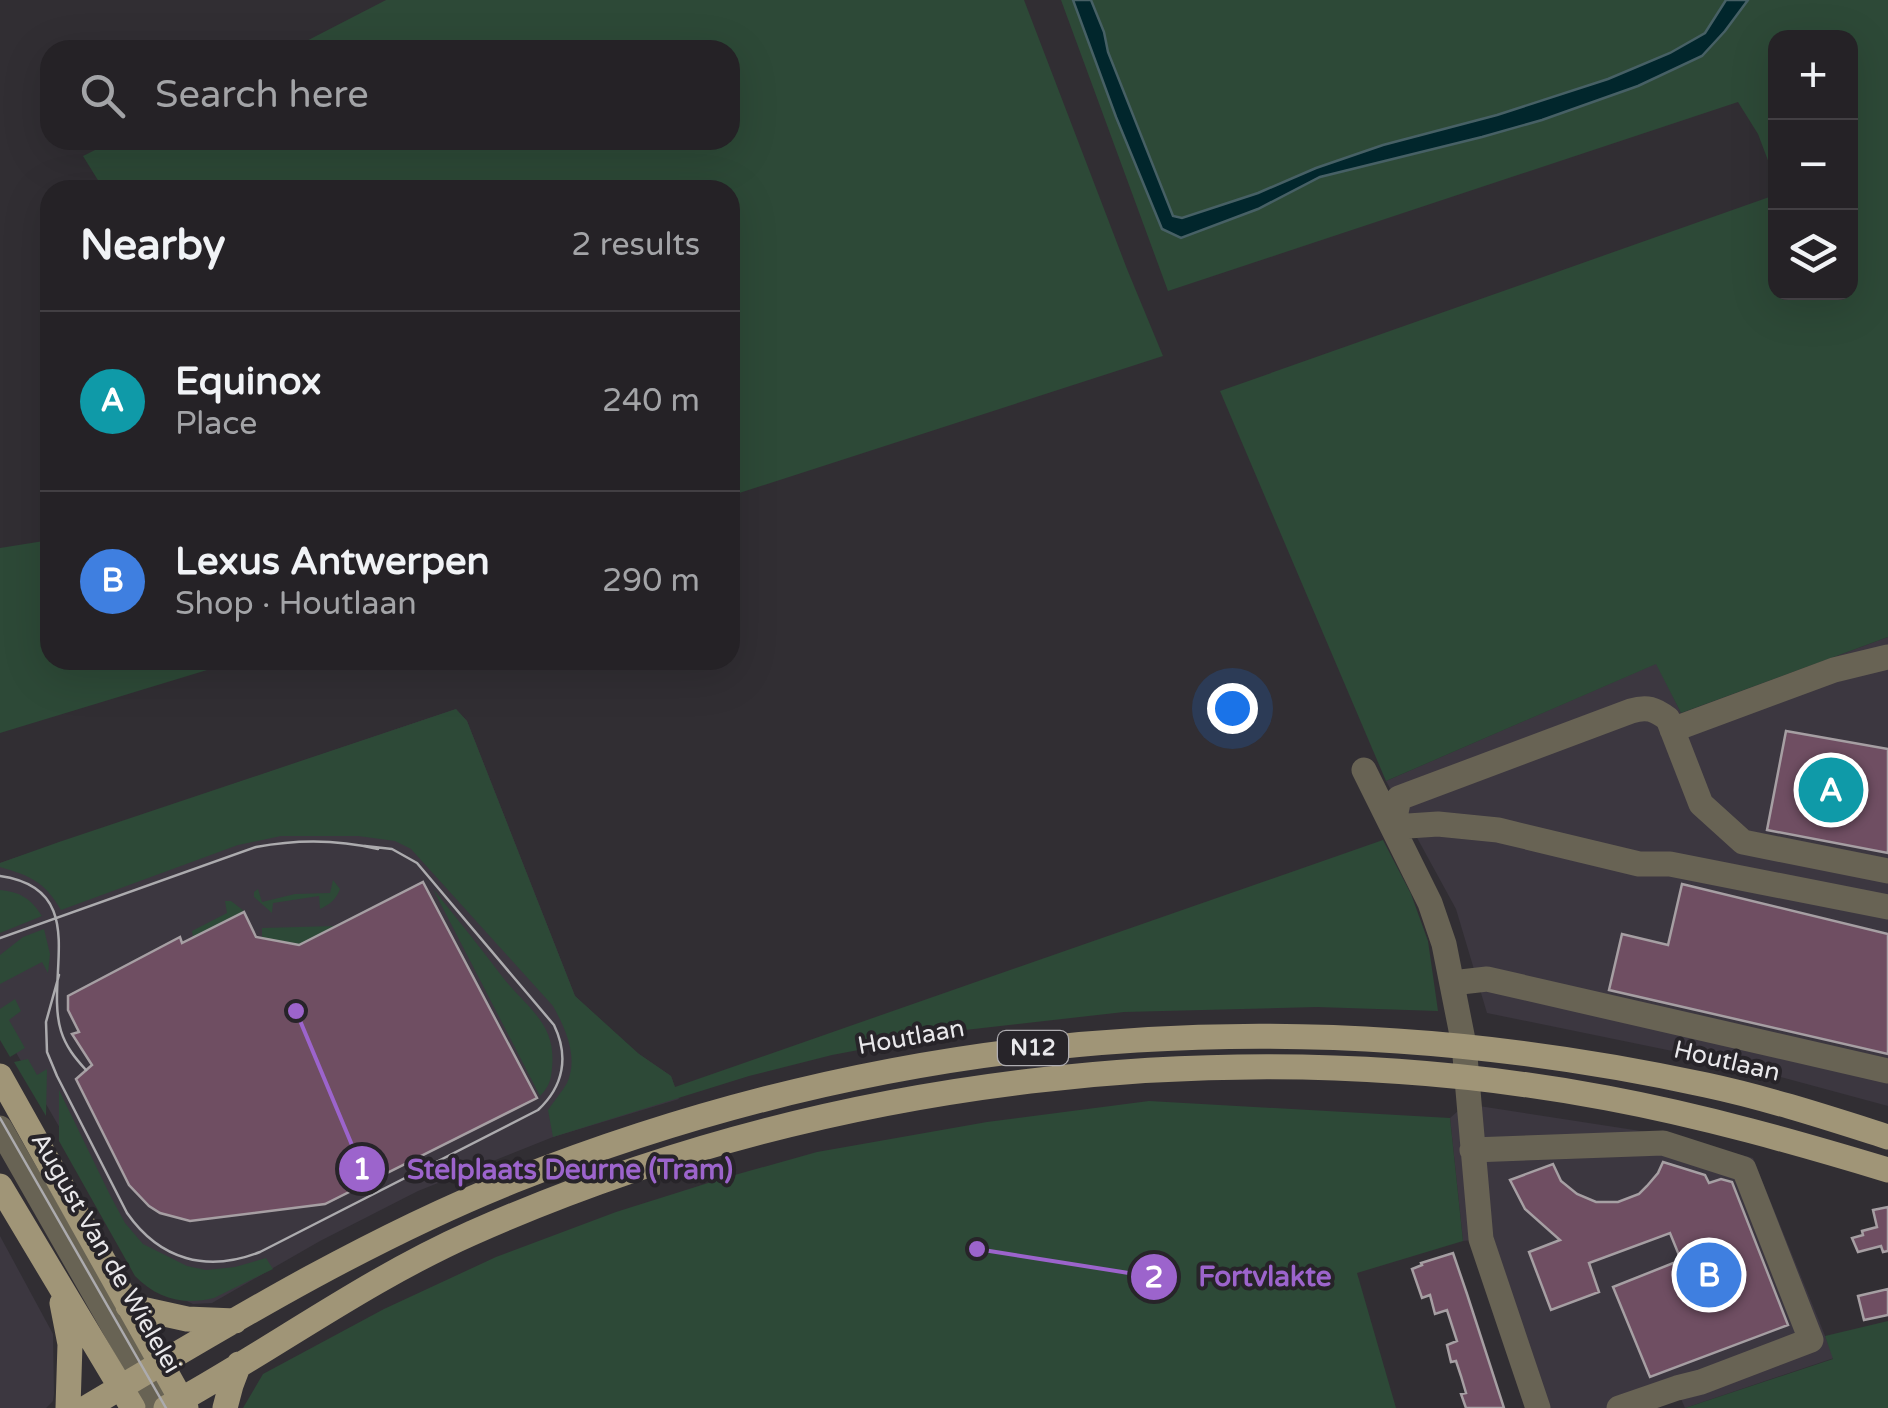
<!DOCTYPE html>
<html lang="en">
<head>
<meta charset="utf-8">
<style>
	body { margin:0; font-family:"Varela Round",sans-serif; background:#2d2a2e; color:#f1f3f6 }
	.controls { position:absolute; right:30px; top:30px; display:grid; overflow:hidden; border-radius:20px; box-shadow:0 10px 40px #0002 }
	.controls button { width:90px; height:90px; display:grid; place-items:center; padding:0; border:0; border-bottom:2px solid #423f43; background:#252226; color:#f1f3f6; font:50px sans-serif }
	.you { position:absolute; left:1232px; top:708px; width:35px; height:35px; margin:-25px; border:8px solid #fff; border-radius:50%; background:#1a73e8; box-shadow:0 0 0 15px #1a73e833 }
	.badge { display:grid; place-items:center; width:65px; height:65px; border-radius:50%; background:#2563eb; color:#fff; font-size:32px; font-weight:700 }
	.pin { position:absolute; translate:-50% -50%; border:5px solid #fff; box-shadow:0 2px 10px #0006 }
	.list { margin:0; padding:0; list-style:none }
	h2 { display:flex; justify-content:space-between; align-items:center; height:130px; margin:0; padding:0 40px; font-size:42px }
	h2 small { font-size:32px; font-weight:400; color:#a3a4a7 }
	.list li { display:grid; grid-template-columns:65px 1fr auto; gap:30px; align-items:center; box-sizing:border-box; height:180px; padding:0 40px; border-top:2px solid #423f43 }
	.list b { display:block; font-size:38px; white-space:nowrap }
	.list p { margin:0; font-size:32px; white-space:nowrap; color:#a3a4a7 }
	.list em { font-size:32px; font-style:normal; color:#a3a4a7 }
	.icon { flex:none; width:55px; height:55px; fill:none; stroke:currentColor; stroke-width:2; stroke-linecap:round; stroke-linejoin:round }
	.map { position:relative; flex:none; width:1888px; height:1408px; overflow:hidden }
	.search { position:absolute; background:#252226; box-shadow:0 10px 40px #0002; left:40px; top:40px; width:700px; height:110px; display:flex; align-items:center; gap:25px; box-sizing:border-box; padding:0 35px; border-radius:30px; color:#a3a4a7; font-size:38px }
	.panel { position:absolute; background:#252226; box-shadow:0 10px 40px #0002; left:40px; top:180px; width:700px; height:490px; border-radius:30px }
	.map>svg:first-child { display:block }
</style>
</head>
<body>
<div class="map">
<svg width="1888" height="1408" viewBox="0 0 1888 1408">
	<rect width="100%" height="100%" fill="#312e33"/>
	<path fill="#3c3740" d="M1888 637V1106L1721 1061 1487 1013 1456 909 1386 781 1657 663 1681 713Z
		M456 709 467 721 575 996 636 1052 671 1076 679 1099 553 1137 418 1191 320 1241 212 1303 193 1304 150 1283 0 1025V863Z
		M1466 1104 1660 1134 1753 1158 1834 1358 1685 1408 1678 1392 1635 1408H1538L1481 1239 1463 1241 1450 1118Z
		M0 1236 53 1334 54 1394 53 1401 46 1408H0Z"/>
	<path fill="#2d4937" d="M386 0H1024L1127 269 1163 356 730 496V190H104L83 156 115 140H730V50H289Z
		M1061 0H1888V637L1681 713 1656 664 1386 781 1220 391 1775 195 1776 292H1850V38H1776L1775 179 1758 134 1738 102 1168 291Z
		M50 540V660H240L0 733V548Z
		M456 709 467 721 575 996 639 1054 671 1076 675 1087 1383 840 1411 894 1428 941 1438 1011 1317 1007 1124 1012 965 1030 832 1055 749 1076 553 1137 548 1110C554 1101 562 1092 567 1083 579 1057 565 1028 553 1006L411 849 395 841 358 836H281L238 845 61 910C45 882 31 876 0 867V863L59 842Z
		M333 880 340 889C336 900 330 904 320 909L319 896 273 903 272 913 254 897V892L258 889 262 902 295 894 330 893Z
		M433 889C456 917 479 946 501 975 525 1007 557 1022 552 1068 551 1080 549 1087 540 1096Z
		M0 890C21 892 31 899 42 916L0 933Z
		M225 901H231L244 911 193 937 192 931 227 913Z
		M336 926 299 945 262 938V928Z
		M44 929 50 954 48 973 42 962 0 984V955L23 937Z
		M15 999 21 1011 9 1020 25 1048 10 1057 0 1040V1009Z
		M28 1059 37 1075 47 1069 46 1116 14 1062Z
		M59 1090 110 1195 125 1223 143 1244 187 1266 206 1270 235 1267 266 1258 273 1269 214 1298C184 1306 156 1298 135 1276L59 1141Z
		M1149 1101 1450 1118 1463 1241 1357 1273 1396 1408H243L263 1374 384 1309 496 1257 616 1212 724 1178 817 1152 987 1122Z
		M1888 1321V1408H1685L1833 1359 1825 1336Z"/>
	<path fill="#01262c" stroke="#476065" stroke-width="2.5" d="M1073 0H1091L1104 32 1108 52 1173 216 1182 218 1258 193 1316 168 1383 145 1497 115 1608 79 1670 53 1705 33 1726 0H1748L1725 31 1702 56 1638 86 1542 120 1482 137 1320 177 1258 209 1181 238 1162 229 1116 117Z"/>
	<path fill="#6f4e62" stroke="#a69fa3" stroke-width="2.5" d="M1786 731 1888 749V853L1767 830Z
		M423 882 537 1098 325 1204 190 1221 160 1213 149 1206 129 1185 76 1079 92 1065 72 1034 79 1032 68 1010V996L180 937 182 943 244 912 256 937 299 945Z
		M1682 884 1888 934V1054L1609 990 1622 934 1668 945Z
		M1663 1162 1705 1175 1709 1183 1721 1179 1732 1182 1788 1325 1650 1377 1613 1287 1681 1260 1670 1233 1589 1263 1599 1292 1551 1310 1529 1252 1560 1240 1525 1209 1510 1180 1553 1164 1561 1181 1577 1194 1596 1202H1618L1639 1194 1647 1186 1658 1173Z
		M1888 1207V1251L1883 1252 1881 1246 1858 1252 1852 1238 1863 1235 1862 1231 1877 1227 1873 1210Z
		M1453 1253 1467 1294 1504 1408H1466L1461 1394 1466 1393 1461 1376 1456 1361 1451 1362 1447 1345 1457 1341 1447 1310 1435 1314 1430 1295 1422 1298 1412 1269 1422 1265 1421 1263Z
		M1888 1289V1315L1864 1320 1858 1296Z"/>
	<g fill="none" stroke-linecap="round" stroke-linejoin="round">
		<path stroke="#686354" stroke-width="25" d="M1672 730 1834 670 1888 657
			M1364 770 1430 903 1444 944 1464 1045 1481 1239 1538 1408
			M1393 827 1399 798 1631 711C1647 706 1655 709 1668 719L1701 804 1743 842 1888 871
			M1393 827 1438 824 1498 830 1639 864H1670L1888 907
			M1452 983 1487 979 1888 1071
			M0 1128 160 1408
			M1472 1150 1663 1143 1744 1169 1811 1340 1701 1382 1677 1388 1619 1408"/>
		<path stroke="#a09577" stroke-width="25" d="M0 1076 186 1408
			M0 1186 133 1408
			M62 1303 70 1344 68 1408
			M128 1306 187 1319 235 1321
			M86 1408C224 1326 363 1241 513 1181 900 1028 1299 997 1706 1085 1767 1098 1828 1118 1888 1137
			M166 1408C269 1352 364 1281 472 1233 821 1078 1232 1028 1607 1098 1703 1116 1795 1142 1888 1170
			M225 1408 231 1385 239 1364"/>
		<path stroke="#acabae" stroke-width="2.5" d="M0 876C92 889 44 976 61 1031 66 1047 75 1058 86 1070
			M0 938 256 847C298 839 336 839 378 849
			M59 975 46 1022 47 1052 57 1076 127 1213C160 1260 207 1273 260 1252L538 1110C564 1086 569 1056 554 1025L417 863 392 849 365 846
			M0 1118 166 1408"/>
	</g>
	<g text-anchor="middle" dominant-baseline="central" stroke-width="8" stroke-linejoin="round" paint-order="stroke">
		<rect fill="#272429" stroke="#afadb1" stroke-width="2.5" x="998" y="1031" width="70" height="34" rx="8"/>
		<g font-size="22" font-weight="bold" fill="#e9e8eb">
			<text x="1033" y="1048">N12</text>
		</g>
		<g font-size="25" fill="#e9e8eb" stroke="#272429">
			<text transform="translate(911 1037) rotate(-10)">Houtlaan</text>
			<text transform="translate(1727 1061) rotate(13)">Houtlaan</text>
			<text transform="translate(106 1253) rotate(60)">August Van de Wielelei</text>
		</g>
	</g>
	<path fill="none" stroke="#9c64cc" stroke-width="4" d="M296 1011L362 1169M977 1249L1154 1277"/>
	<g fill="#9c64cc" stroke="#272429" stroke-width="4">
		<circle cx="296" cy="1011" r="10"/>
		<circle cx="977" cy="1249" r="10"/>
		<circle cx="362" cy="1169" r="25"/>
		<circle cx="1154" cy="1277" r="25"/>
	</g>
	<g font-size="30" text-anchor="middle" font-weight="bold" fill="#fff">
		<text x="362" y="1179">1</text>
		<text x="1154" y="1287">2</text>
	</g>
	<g font-size="28" text-anchor="middle" font-weight="bold" fill="#9c64cc" stroke="#272429" stroke-width="8" stroke-linejoin="round" paint-order="stroke">
		<text x="570" y="1179">Stelplaats Deurne (Tram)</text>
		<text x="1265" y="1286">Fortvlakte</text>
	</g>
</svg>
<div class="controls">
<button>+</button>
<button>−</button>
<button><svg class="icon" aria-label="layers" viewBox="0 0 24 24"><path d="M12 4l9 5-9 5-9-5zM3 14l9 5 9-5"/></svg></button>
</div>
<div class="you"></div>
<div class="pin badge" style="left:1831px;top:790px;background:#0f9aa8">A</div>
<div class="pin badge" style="left:1709px;top:1275px;background:#3f7fe0">B</div>
<div class="search"><svg class="icon" aria-label="search" viewBox="0 0 24 24"><circle cx="10" cy="10" r="6"/><path d="M15 15l6 6"/></svg>Search here</div>
<section class="panel">
<h2>Nearby<small>2 results</small></h2>
<ul class="list">
<li><span class="badge" style="background:#0f9aa8">A</span><div><b>Equinox</b><p>Place</p></div><em>240 m</em></li>
<li><span class="badge" style="background:#3f7fe0">B</span><div><b>Lexus Antwerpen</b><p>Shop · Houtlaan</p></div><em>290 m</em></li>
</ul>
</section>
</div>
</body>
</html>
